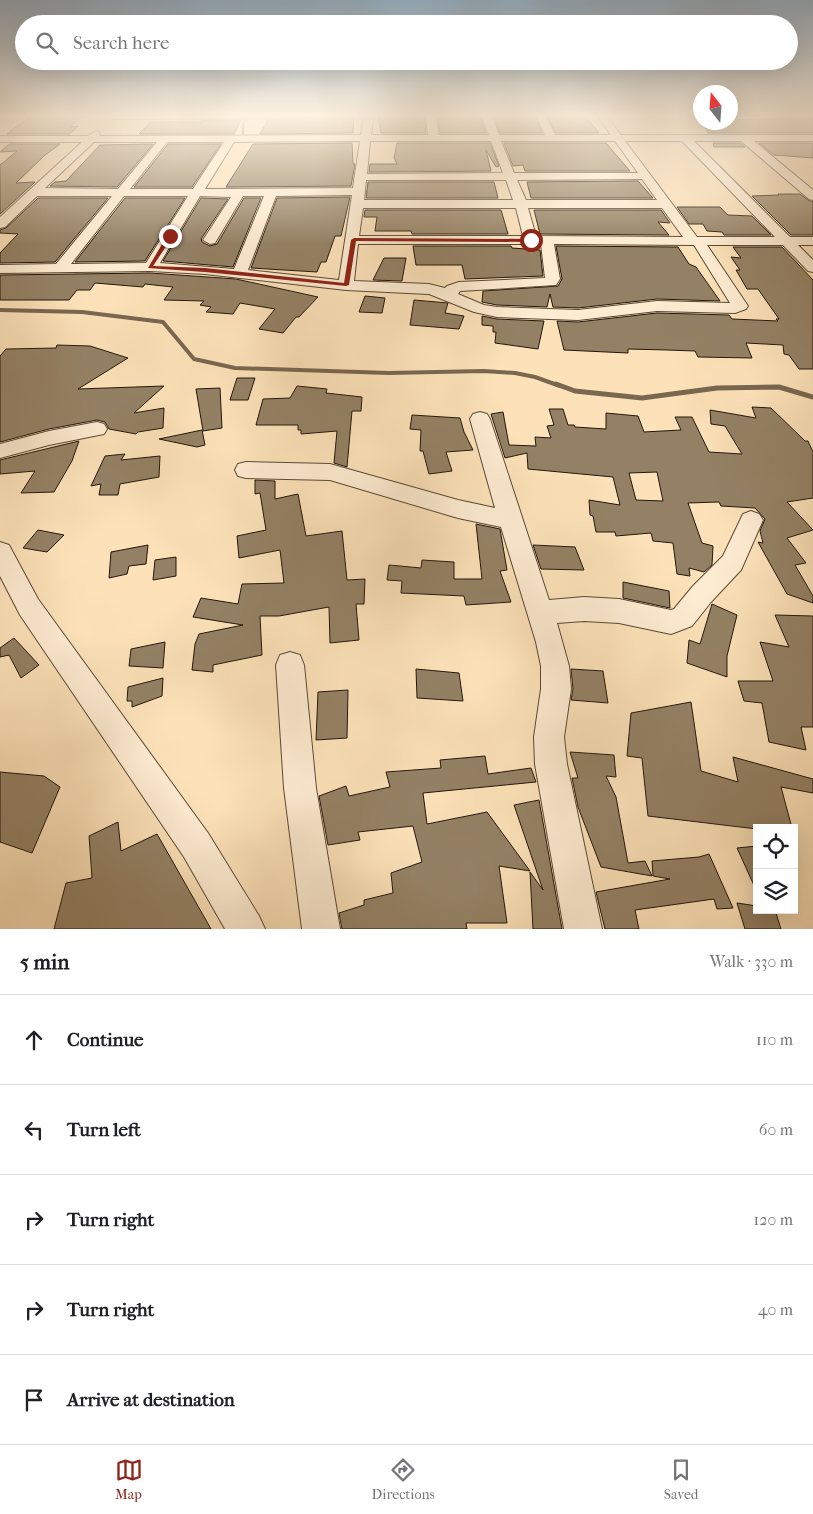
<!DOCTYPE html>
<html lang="en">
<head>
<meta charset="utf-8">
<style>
	body { margin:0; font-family:"IM FELL French Canon",serif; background:#f2f2f2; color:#202124 }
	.controls { position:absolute; right:15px; bottom:15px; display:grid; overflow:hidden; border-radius:0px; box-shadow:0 5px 20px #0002 }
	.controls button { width:45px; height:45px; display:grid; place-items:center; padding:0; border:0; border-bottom:1px solid #e0e0e0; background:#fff; color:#202124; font:25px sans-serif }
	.compass { position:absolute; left:693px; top:85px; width:45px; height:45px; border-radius:50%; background:#fff; box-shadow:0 5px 20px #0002; rotate:343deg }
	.stop { position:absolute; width:15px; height:15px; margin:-11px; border:4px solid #8f2418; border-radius:50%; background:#fff }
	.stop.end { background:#8f2418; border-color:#fff; box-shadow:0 1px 5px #0008 }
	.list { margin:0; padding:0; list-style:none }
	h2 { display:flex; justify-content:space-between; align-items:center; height:65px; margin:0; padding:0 20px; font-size:21px }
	h2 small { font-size:16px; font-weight:400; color:#757577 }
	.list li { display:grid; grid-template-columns:32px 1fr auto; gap:15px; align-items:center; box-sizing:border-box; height:90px; padding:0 20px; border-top:1px solid #e0e0e0 }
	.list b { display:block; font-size:19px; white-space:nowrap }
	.list em { font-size:16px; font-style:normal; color:#757577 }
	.icon { flex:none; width:28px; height:28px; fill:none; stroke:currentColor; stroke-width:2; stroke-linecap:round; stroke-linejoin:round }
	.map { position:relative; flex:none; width:813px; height:929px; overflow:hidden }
	.search { position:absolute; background:#fff; box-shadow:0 5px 20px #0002; left:15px; right:15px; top:15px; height:55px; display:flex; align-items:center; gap:12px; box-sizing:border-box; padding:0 18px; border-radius:28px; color:#757577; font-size:19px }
	.sheet { height:515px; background:#fff }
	nav { display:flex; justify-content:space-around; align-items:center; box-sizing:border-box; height:70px; border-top:1px solid #e0e0e0; background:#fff; font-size:14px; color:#757577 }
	nav a { display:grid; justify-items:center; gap:2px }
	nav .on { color:#8f2418 }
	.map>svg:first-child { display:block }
</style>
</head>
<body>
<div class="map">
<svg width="813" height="929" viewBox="0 0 813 929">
	<rect width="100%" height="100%" fill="#fde2b9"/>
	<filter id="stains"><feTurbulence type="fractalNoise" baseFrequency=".004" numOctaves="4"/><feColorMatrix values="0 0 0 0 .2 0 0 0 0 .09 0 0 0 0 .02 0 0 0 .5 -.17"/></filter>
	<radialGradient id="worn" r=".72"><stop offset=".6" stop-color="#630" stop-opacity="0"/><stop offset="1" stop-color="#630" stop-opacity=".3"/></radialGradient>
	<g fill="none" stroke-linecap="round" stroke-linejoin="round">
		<path stroke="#796750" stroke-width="2.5" d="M243 135V124L248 116"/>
		<path stroke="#796750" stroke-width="4" d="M0 310 82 312 163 322 194 359 235 368 389 373 484 371 515 373 535 377 560 386"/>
		<path stroke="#796750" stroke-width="5" d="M556 384 575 391 642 398 717 388 779 387 813 397"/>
	</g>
	<path fill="#948165" stroke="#22170b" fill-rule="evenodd" d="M32 115H83L70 127 78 126 70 134H7Z
		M311 115H354L353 133 260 134 268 120H303Z
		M378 115H424L426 133H381Z
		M457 115H479L486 133H440L438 116Z
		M493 115H534L542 133H500Z
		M585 115 599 133H556L547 116Z
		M813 118V133H708L705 127 734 126 728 122H730V120Z
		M203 120H241L234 134H139L151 122H202Z
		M352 143 353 164H355L351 186 226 187 253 144Z
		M397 143H490L499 166 496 167 486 150 491 171 369 172 370 164H397L394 158Z
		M504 143H606L630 171H525L523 165 513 166Z
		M713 143H740L745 147H714Z
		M759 143H813V158L774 155Z
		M9 144H60L44 156 16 183 35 182 0 214V165L17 151 0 152Z
		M153 144 117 187 50 186 55 182 66 181 100 145Z
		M168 144H221L192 187H134Z
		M638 181 653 198H531L527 182Z
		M368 182H494L498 198H366Z
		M778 194H800L808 200 813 202V235H791L752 196 779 195Z
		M350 197 341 236H335L326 262H321L317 272 251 268 277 198Z
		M38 198H108L55 262 0 263V253L18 234 0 233V230L6 228Z
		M125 198H185L145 261 75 262Z
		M201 198 228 199 201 239 202 242 210 246 217 244 244 198H261L233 267 163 261Z
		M677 207H720L728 215 752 216 771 235H724L722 232 707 231 703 224H689Z
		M365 210H501L508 234H412L411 231H375L377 217H364Z
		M534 210H661L670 223 658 222 669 235 540 234Z
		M413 246H511L512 248 540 250 543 276 465 279 462 265H416Z
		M556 246 678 247 689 264 696 267 720 301 657 299 578 308 553 307 550 294 547 307 497 305 482 302 483 291 558 286 562 279Z
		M733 247H782L813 280V369H799L789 355 784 354 783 345 746 343 752 358 698 357 695 351 667 350 628 349V353L564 350 557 321 578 322 657 313 729 315 732 319 778 321 776 319H779L758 289H747L736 270H740L731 257 741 258Z
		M384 258H406L402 281 373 280Z
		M150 273 236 279 318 297 299 317H296L283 333 259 329 275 309 240 303 233 314 206 312 211 307 200 305 204 301 164 300 173 287 145 284 143 287 95 283 90 290H77L69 300H0V275Z
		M365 296 385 298 382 313 359 312Z
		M414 300 448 303 445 313 464 316 459 329 410 325Z
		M482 316 497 319 544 321 538 349 495 343 496 332H493V326L482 325Z
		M57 345 90 346 128 358 78 389 164 386 134 413 164 408 163 428 138 432 136 434 109 429 105 422 97 420 49 429 0 442V356L6 349 56 348Z
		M237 378H255L248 400H230Z
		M297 386 327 389 326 393 362 397 361 411H352L347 467 334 463 337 431 301 434V430H298V425H256L263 399 290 398Z
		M220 388 222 428 203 431 196 389Z
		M752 407 771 408 805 441H808L813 452V498L787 502 813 530 787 538 806 563 795 565 813 596V603L787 594 758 542 763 543 760 531 765 519 755 508 721 506 719 502 688 503 702 543 713 546 712 565 704 572 689 568 690 576 677 574 673 543 653 541 651 533 616 536 615 532H596L593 516 590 515 589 500 620 505 613 477 528 469 527 453 505 458 491 414 503 412 509 445 536 446 535 437 551 438 547 426 554 425 549 409H563L568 425H574L575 427 606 429V413L638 416 644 432 681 430 675 417H692L709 452 742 454 725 426 711 424 710 410 756 418ZM657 472 663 501 636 500 629 473Z
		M412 415 460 418 464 432 473 450 446 452 452 471 429 474 423 451H420L421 430 410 429Z
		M202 430 205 445 197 447 159 439Z
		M79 441 72 461 54 492 21 493 35 471 0 474V460Z
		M125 454 121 460 160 456 159 477 120 484 118 495H99L101 484 91 486 105 456Z
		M255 480 275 481V499L298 494 306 536 342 531 347 580 365 579 364 604H356L359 640 330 643 329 607 279 616H260L262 655 213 665V672L192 670 195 644 199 634 243 625 193 617 201 598 238 604 242 584 284 583 280 550 239 558 237 536 266 530 260 493 255 494Z
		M476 524 500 529 507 570 500 571 511 602 466 605 464 596 401 593 402 581 387 580 389 565 421 568 422 560 454 562V579H482Z
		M38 530 64 535 47 552 23 548Z
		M148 545 146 564 129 566 127 574 109 578 111 552Z
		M533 545 575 547 584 570 541 569Z
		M176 557V576L153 580 155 560Z
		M623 582 669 591 670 608 623 598Z
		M712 604 737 615 727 656V677L687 663 689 640 700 644Z
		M775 615 813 616V727H801L806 750 769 742 762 703 744 701 738 681H773L760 642 789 647Z
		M14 638 39 665 21 678 9 655 0 657V648Z
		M165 642 163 668 129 666 131 649Z
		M416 669 459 673 463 701 417 698Z
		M571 669 603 671 608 703 571 700 573 689Z
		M163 678 162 696 132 707V701H127L128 687Z
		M348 690 347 738 316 740 318 692Z
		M691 702 701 771 738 782 733 757 813 779V793L781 787 792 828 757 829 648 816 642 758 627 756 631 713Z
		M570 752 614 755 616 777 606 776 616 797 628 863 645 861 652 876 601 867 578 807 572 778H578Z
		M485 756 488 774 531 768 536 782 423 793 427 824 487 812 530 871 499 866 507 923H466L467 929H342L339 913 364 905V900L393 893 391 873 422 862 413 826 358 832 360 840 328 845 319 796 346 786 349 796 390 787 386 772 441 768 440 760Z
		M0 772 44 776 60 787 32 853 0 842Z
		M539 800 562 929H533L530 872 543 890 514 805Z
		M118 822 121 851 157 834 211 929H54L66 883 92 878 89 836Z
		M757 846V892L737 848Z
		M709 854 733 908 717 909 714 899 635 910 639 929H605L596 892 670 879 653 876 652 861 699 857Z
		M737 903 757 906V910H775L781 929H745Z"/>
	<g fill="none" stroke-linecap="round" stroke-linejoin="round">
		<defs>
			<path id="minor" d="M111 115H307L303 118 115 119 112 118Z
				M364 115H374L371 135H428L426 115H436L438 135H489L481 115H491L499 135H545L536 115H545L555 135H611L597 115H606L621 135H813V141H754L813 190V200L809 199 741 141H694L790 237H813V245H798L813 260V272L808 271 783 245H707L748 306 746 309 735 313 657 311 578 320 497 317 474 312 429 294 346 290 205 274 150 271 0 273V265L56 264 112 196H37L5 227 0 228V217L82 142H0V136H88L96 131 99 132 100 136 361 135ZM360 141 353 188 205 189 234 142ZM370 141H491L503 173 367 174ZM501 141H615L638 173H514ZM625 141H682L775 237H697ZM94 142H157L118 189 45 188ZM167 142H224L193 189H130ZM642 179 657 200H526L517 180ZM366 180H506L513 200H364ZM352 195 339 280 248 270 276 196ZM124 196H188L146 263 71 264ZM200 196 231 197 203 240 210 244 215 243 243 196H264L234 269 160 263ZM363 208H516L523 236H359ZM528 208H662L683 237 536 236ZM358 244H541L545 278 459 282 447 286 445 288 429 284 354 281ZM554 244 694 245 730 303 657 301 578 310 497 307 484 305 458 294 460 291 556 285 560 279Z
				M480 412 487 414 490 419 549 600 584 597 619 599 671 610 674 609 693 586 723 556 743 514 751 511 759 514 763 520 741 570 711 602 692 626 671 634 619 623 584 621 557 623 569 666 571 689 564 737 567 764 602 929H564L535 764 534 737 541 689V666L536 642 501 527 458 518 330 480 246 478 238 476 235 470 238 464 246 462 330 464 458 500 495 508 470 419 473 414Z
				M97 422 104 424 107 429 104 434 49 445 0 458V444L49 431Z
				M0 542 9 545 38 599 208 833 259 916 265 929H225L184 857 20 615 0 576Z
				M290 652 300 655 304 665 316 788 340 929H302L284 788 276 665 280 655Z"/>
		</defs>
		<use href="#minor" stroke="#594a36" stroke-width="2"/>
		<use href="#minor" fill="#feecd2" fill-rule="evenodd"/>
	</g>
	<linearGradient id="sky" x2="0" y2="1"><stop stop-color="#93abbe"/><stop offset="0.47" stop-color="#fef2e0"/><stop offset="1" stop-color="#fef2e0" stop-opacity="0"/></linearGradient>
	<rect width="813" height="245" fill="url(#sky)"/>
	<path fill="#8f2418" d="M168 234 173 236 153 266 205 268 344 283 351 240 354 238 531 239 534 240 531 242 356 241 349 285 346 286 205 272 148 268Z"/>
	<rect width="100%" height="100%" filter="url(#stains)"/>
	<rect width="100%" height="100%" fill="url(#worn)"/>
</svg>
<div class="controls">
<button><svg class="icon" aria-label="locate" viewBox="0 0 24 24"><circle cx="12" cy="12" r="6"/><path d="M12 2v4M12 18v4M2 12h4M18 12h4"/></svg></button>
<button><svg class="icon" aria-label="layers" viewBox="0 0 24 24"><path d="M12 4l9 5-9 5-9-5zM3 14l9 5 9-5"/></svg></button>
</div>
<svg class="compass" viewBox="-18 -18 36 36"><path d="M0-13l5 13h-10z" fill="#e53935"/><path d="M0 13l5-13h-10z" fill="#757577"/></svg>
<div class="stop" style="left:531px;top:240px"></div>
<div class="stop end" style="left:170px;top:236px"></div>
<div class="search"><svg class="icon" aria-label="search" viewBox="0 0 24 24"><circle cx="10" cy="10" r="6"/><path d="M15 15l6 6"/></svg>Search here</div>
</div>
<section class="sheet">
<h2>5 min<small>Walk · 330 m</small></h2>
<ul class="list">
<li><svg class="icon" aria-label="ahead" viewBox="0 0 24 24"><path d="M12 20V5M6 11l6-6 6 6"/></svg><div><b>Continue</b></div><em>110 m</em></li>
<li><svg class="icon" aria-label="left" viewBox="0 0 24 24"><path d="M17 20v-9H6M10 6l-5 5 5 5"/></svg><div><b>Turn left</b></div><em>60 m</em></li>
<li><svg class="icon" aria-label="right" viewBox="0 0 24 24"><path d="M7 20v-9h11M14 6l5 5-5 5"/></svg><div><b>Turn right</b></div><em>120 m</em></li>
<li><svg class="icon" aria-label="right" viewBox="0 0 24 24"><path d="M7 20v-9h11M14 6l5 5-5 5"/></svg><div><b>Turn right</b></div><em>40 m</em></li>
<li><svg class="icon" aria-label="arrive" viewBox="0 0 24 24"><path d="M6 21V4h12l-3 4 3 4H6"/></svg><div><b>Arrive at destination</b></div></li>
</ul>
</section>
<nav>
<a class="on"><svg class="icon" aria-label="map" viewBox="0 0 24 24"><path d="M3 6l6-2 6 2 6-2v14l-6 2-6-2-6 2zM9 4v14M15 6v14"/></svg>Map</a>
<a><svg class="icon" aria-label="directions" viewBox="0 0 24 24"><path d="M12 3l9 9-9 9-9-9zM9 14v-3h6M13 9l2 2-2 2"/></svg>Directions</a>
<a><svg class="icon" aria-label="saved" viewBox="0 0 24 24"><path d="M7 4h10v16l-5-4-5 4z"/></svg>Saved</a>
</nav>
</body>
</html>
